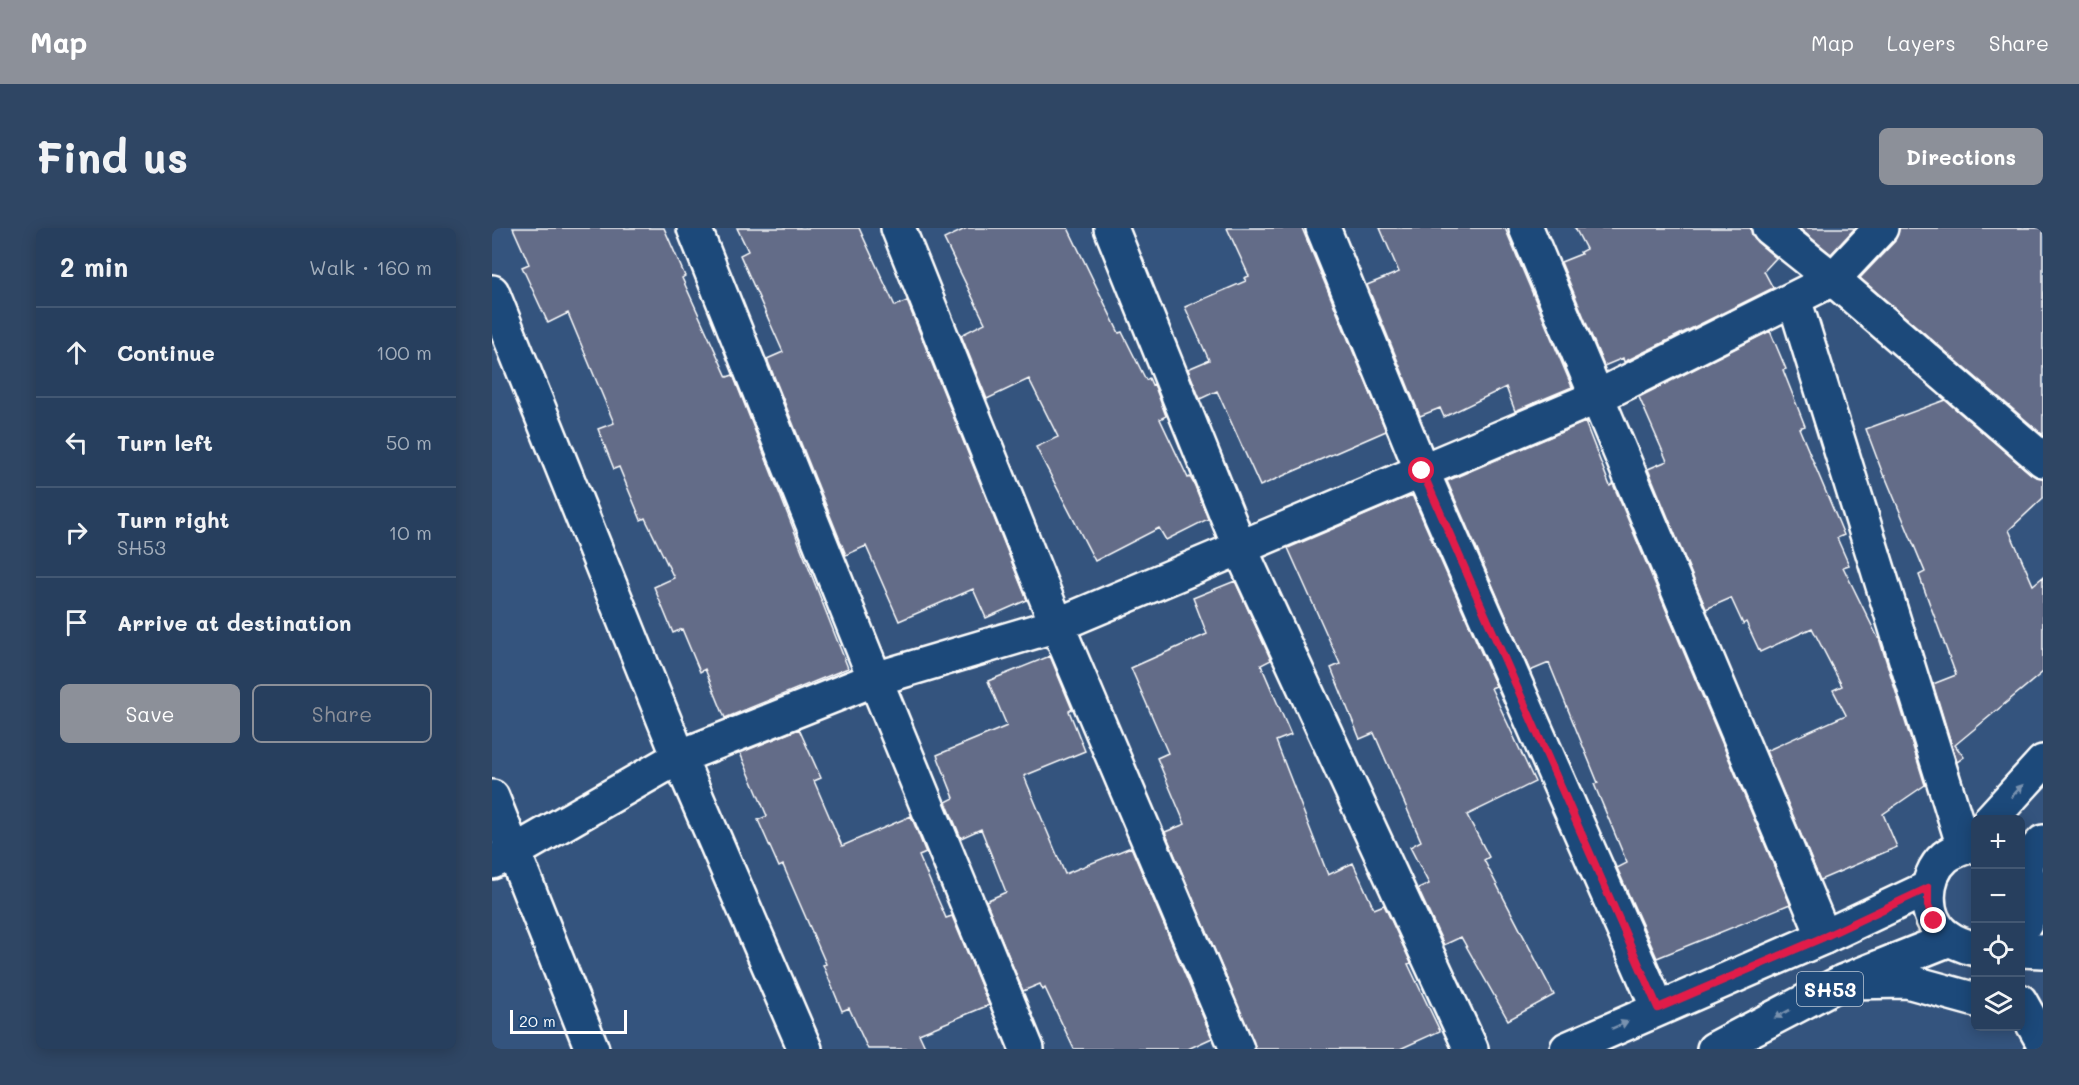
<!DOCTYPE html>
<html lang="en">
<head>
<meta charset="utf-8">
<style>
	body { margin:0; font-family:Mali,sans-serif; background:#2f4664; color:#f1f3f6 }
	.controls { position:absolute; right:18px; bottom:18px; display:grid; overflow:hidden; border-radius:9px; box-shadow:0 3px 15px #0003 }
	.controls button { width:54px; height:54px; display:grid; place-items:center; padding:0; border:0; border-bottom:2px solid #435873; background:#273f5e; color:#f1f3f6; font:30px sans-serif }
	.scale { position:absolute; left:18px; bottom:15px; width:117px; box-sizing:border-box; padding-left:6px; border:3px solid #fff; border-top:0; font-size:16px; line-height:21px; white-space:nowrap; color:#fff; -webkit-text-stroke:4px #1f4a7a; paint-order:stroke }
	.stop { position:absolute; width:18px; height:18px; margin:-14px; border:4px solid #e11d48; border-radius:50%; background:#fff }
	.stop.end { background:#e11d48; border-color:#fff; box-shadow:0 2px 6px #0008 }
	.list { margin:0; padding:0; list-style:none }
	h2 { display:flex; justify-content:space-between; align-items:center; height:78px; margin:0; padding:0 24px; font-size:26px }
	h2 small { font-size:20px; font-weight:400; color:#a4afbc }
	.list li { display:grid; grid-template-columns:39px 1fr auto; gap:18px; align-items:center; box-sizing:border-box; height:90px; padding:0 24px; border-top:2px solid #435873 }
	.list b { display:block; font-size:22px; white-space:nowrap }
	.list p { margin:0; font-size:20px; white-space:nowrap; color:#a4afbc }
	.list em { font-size:20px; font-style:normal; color:#a4afbc }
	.actions { display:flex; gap:12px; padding:18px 24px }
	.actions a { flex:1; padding:14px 0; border:2px solid #8c9099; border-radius:9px; text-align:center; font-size:21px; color:#8c9099 }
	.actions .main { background:#8c9099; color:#fff }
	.icon { flex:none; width:33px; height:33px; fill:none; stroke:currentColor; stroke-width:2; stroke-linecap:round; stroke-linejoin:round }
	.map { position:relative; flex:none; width:1551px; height:821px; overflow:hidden; border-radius:9px }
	header { display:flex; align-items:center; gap:36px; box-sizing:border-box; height:84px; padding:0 30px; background:#8c9099; color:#fff }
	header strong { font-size:28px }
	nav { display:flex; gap:33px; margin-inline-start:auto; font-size:21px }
	.intro { display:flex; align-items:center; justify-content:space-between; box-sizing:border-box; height:144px; padding:0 36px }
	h1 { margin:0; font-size:42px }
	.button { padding:15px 27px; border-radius:9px; background:#8c9099; color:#fff; font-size:21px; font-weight:700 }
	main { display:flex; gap:36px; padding:0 36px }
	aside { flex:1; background:#273f5e; border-radius:9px; box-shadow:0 3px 15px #0003 }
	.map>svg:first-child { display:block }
</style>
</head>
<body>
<header>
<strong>Map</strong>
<nav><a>Map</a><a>Layers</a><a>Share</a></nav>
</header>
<div class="intro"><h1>Find us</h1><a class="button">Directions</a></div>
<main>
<aside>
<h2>2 min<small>Walk · 160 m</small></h2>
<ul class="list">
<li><svg class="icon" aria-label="ahead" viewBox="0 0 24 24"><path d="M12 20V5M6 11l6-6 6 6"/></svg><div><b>Continue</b></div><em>100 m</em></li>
<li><svg class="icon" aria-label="left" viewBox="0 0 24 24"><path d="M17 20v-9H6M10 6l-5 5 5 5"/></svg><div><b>Turn left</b></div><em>50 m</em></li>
<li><svg class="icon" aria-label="right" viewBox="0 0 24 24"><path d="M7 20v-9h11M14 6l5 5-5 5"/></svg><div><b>Turn right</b><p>SH53</p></div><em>10 m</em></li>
<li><svg class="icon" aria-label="arrive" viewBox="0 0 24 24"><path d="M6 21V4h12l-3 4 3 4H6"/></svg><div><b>Arrive at destination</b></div></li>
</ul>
<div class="actions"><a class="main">Save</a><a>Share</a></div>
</aside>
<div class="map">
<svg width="1551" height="821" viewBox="0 0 1551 821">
	<rect width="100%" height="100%" fill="#34547e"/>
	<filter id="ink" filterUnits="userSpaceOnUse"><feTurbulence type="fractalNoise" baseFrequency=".0167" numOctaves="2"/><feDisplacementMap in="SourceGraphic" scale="12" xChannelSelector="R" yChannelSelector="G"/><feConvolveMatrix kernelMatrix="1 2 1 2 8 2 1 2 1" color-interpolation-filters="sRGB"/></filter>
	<g filter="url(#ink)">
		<path fill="#646c88" stroke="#fff" stroke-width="1.5" d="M21 0H172L193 48 190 50 235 149 241 147 356 440 233 490 213 441 208 444 190 401 181 405 162 359 182 350 153 290 149 292 127 239 122 241 106 201 122 195 76 85 56 95 30 39 37 36Z
			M245 0H367L403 78 415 73 535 372 494 390 481 361 407 393 374 318 354 327 275 131 291 124 248 27 256 23Z
			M475 0H576L627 105 630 104 654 152 657 150 660 157 662 156 674 188 668 191 696 250 698 249 703 258 716 291 674 312 667 300 603 333 544 219 566 209 537 151 495 171 469 107 493 95 452 11Z
			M735 0H810L894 203 768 258 725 163 708 171 696 141 717 132 693 79 754 53 752 50 757 48Z
			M888 0H1013L1080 159 1023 183 1014 159 952 189 948 180 928 188 875 57 907 44Z
			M1083 0H1259L1260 7 1265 14 1284 30 1272 43 1281 60 1132 134 1131 130 1112 138 1069 34 1089 26 1088 24 1094 21Z
			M1307 0H1363L1339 26Z
			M1407 0H1551V207L1368 50 1403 13Z
			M1278 103 1294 141 1291 142 1313 198 1307 200 1352 307 1345 310 1357 337 1351 339 1386 410H1387L1433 557 1391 586 1405 619 1328 652 1274 523 1354 487 1341 462 1350 458 1320 400 1268 424 1254 394 1251 396 1239 370 1214 381 1156 241 1175 233 1147 169Z
			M1453 172 1539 246 1551 250V270L1517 302 1541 357 1551 349V444L1463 517 1472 529 1465 534 1441 456 1464 447 1427 347 1433 344 1393 248 1392 249 1374 201Z
			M1093 194 1118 258 1121 256 1298 676 1165 730 1125 640 1135 635 1102 556 1106 555 1057 435 1038 443 955 253Z
			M920 267 1004 458 999 460 1043 554 975 587 997 629 992 632 1062 767 1016 792 969 709 952 717 926 661 937 656 918 619 929 613 882 505 868 511 839 440 848 436 796 320Z
			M743 353 779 432 769 437 799 507 784 513 836 647 861 635 882 681 892 677 919 735 916 736 948 803 908 821H764L673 604 693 596 665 530 676 525 639 440 715 406 701 370Z
			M558 428 580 481 577 483 593 523 532 548 573 646 639 619 720 810 696 821H582L553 760 551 762 548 756 531 763 494 673 514 664 489 601 469 610 454 574 462 570 445 527 515 498 496 453Z
			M307 501 329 550 322 553 350 618 419 588 434 625 427 628 454 690 460 688 497 777 427 806 434 821H376L357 780 350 783 331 737 334 736 291 637 287 639 266 592 275 588 248 525Z"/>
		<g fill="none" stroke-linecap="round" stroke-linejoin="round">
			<defs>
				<path id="minor" d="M202 0 383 451 535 821
					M406 0 565 397 745 821
					M619 0 748 320 979 821
					M831 0 930 243 1166 780
					M1034 0 1332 709
					M1277 0 1341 51 1551 232
					M0 64 187 529 313 821
					M1302 71 1472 619
					M0 569 100 821
					M0 634 22 624 187 529 383 451 565 397 1105 169 1341 51 1389 0
					M1528 722 1551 723"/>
				<path id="tertiary" d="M1353 754 1415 753 1484 772
					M1528 773 1551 814"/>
				<path id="primary" d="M1498 592 1551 534
					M1484 616C1473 619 1462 622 1453 629 1431 648 1430 690 1454 708 1463 715 1472 718 1484 721
					M1528 635C1545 656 1544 681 1528 703
					M1530 636 1551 614
					M1075 821 1332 709 1436 660
					M1222 821 1350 754 1458 711"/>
			</defs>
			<use href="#minor" stroke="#fff" stroke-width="38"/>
			<use href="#tertiary" stroke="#fff" stroke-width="38"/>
			<use href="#primary" stroke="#fff" stroke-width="38"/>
			<use href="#minor" stroke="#1f4a7a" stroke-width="33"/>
			<use href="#tertiary" stroke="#1f4a7a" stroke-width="33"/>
			<use href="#primary" stroke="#1f4a7a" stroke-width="33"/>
		</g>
		<defs><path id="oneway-solid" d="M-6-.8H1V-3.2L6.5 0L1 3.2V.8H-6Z" transform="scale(1.5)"/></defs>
		<g fill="#7992af">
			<use href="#oneway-solid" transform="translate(1525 563) rotate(-47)"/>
			<use href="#oneway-solid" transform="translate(1290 786) rotate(152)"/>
			<use href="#oneway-solid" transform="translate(1128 797) rotate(-24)"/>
		</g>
	</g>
	<g fill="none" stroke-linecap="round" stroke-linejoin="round" filter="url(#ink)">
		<path stroke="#e11d48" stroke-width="8" d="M930 243 1166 780 1332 709 1436 660V677L1442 693"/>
	</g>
	<g text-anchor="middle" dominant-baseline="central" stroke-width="6" stroke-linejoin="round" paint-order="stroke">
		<rect fill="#1f4a7a" stroke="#bcc9d7" stroke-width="1.5" x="1305" y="744" width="66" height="34" rx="4.5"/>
		<g font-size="20" font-weight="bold" fill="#fff">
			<text x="1338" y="761">SH53</text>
		</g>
	</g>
</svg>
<div class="controls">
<button>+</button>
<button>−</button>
<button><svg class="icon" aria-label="locate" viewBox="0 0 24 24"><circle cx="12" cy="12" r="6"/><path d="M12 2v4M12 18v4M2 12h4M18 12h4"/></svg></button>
<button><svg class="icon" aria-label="layers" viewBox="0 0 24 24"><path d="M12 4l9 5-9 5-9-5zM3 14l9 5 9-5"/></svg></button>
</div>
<div class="scale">20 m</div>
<div class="stop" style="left:930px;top:243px"></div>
<div class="stop end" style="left:1442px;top:693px"></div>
</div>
</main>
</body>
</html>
